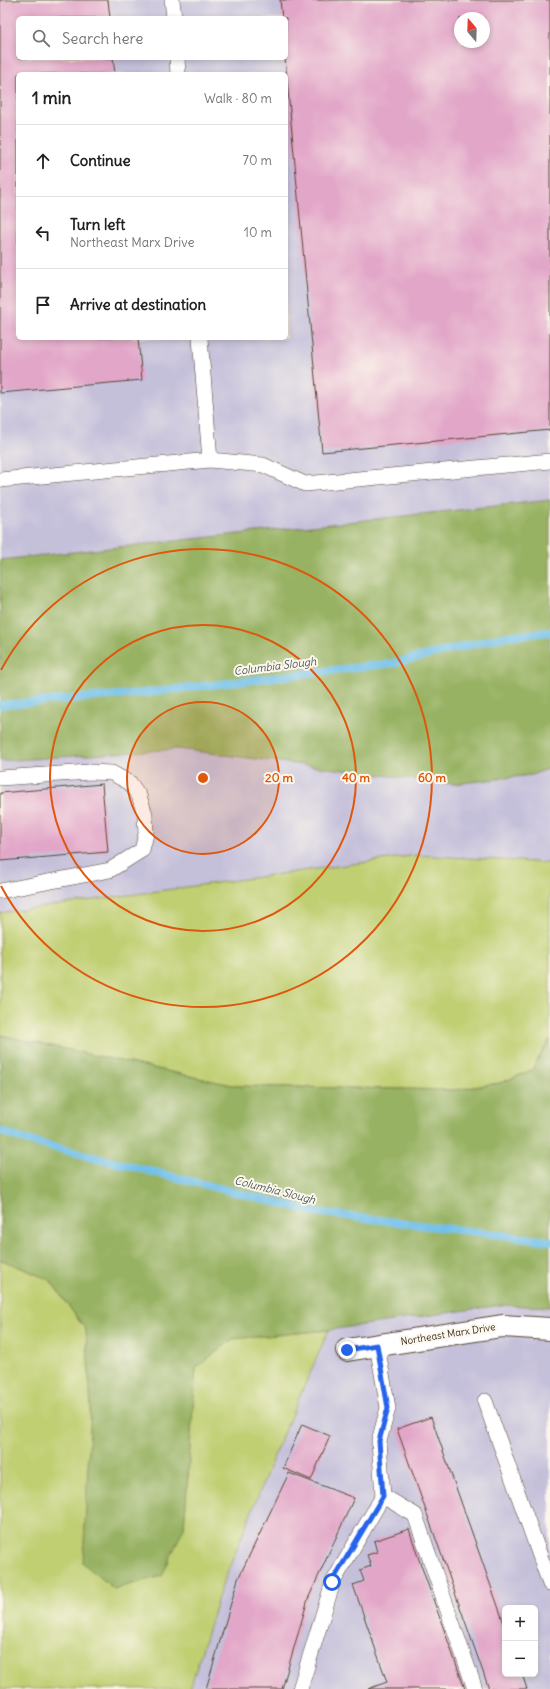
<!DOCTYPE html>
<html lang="en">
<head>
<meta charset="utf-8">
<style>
	body { margin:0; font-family:Delius,sans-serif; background:#f2f2f2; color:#202124 }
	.controls { position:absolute; right:12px; bottom:12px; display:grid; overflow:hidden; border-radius:6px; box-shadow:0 2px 6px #0003 }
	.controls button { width:36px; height:36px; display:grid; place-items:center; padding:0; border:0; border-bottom:1px solid #e0e0e0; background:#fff; color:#202124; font:20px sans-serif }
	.compass { position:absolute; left:454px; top:12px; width:36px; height:36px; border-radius:50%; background:#fff; box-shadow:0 2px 6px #0003; rotate:341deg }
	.stop { position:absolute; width:12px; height:12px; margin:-9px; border:3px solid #2563eb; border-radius:50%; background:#fff }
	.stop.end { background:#2563eb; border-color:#fff; box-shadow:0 1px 4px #0008 }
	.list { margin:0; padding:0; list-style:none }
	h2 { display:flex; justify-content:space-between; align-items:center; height:52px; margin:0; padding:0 16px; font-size:17px }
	h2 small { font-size:13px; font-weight:400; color:#757577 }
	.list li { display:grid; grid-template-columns:26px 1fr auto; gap:12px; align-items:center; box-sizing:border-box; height:72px; padding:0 16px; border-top:1px solid #e0e0e0 }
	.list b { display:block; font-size:15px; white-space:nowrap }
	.list p { margin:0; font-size:13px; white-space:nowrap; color:#757577 }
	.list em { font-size:13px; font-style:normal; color:#757577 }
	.icon { flex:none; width:22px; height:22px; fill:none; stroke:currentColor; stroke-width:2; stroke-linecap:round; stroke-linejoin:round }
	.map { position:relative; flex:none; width:550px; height:1689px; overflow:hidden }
	.search { position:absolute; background:#fff; box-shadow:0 2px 6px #0003; left:16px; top:16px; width:272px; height:44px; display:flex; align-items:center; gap:10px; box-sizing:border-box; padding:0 14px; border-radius:6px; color:#757577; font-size:15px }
	.panel { position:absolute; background:#fff; box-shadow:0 2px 6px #0003; left:16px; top:72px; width:272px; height:268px; border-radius:6px }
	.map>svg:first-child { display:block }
</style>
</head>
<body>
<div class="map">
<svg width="550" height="1689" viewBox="0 0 550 1689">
	<rect width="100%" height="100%" fill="#fbf7ec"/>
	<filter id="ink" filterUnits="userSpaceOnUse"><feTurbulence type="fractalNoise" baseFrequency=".025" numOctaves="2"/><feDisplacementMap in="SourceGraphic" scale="8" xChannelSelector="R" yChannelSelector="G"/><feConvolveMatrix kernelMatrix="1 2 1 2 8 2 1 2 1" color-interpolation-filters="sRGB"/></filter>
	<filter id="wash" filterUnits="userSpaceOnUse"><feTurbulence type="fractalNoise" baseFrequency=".012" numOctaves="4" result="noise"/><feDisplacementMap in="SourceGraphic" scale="16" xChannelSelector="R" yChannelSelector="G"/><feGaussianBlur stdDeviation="0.9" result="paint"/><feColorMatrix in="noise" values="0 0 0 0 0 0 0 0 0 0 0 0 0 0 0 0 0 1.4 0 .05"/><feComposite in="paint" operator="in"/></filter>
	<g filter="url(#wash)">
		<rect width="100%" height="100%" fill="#f4e6cc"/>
		<path fill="#c5c0da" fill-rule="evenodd" d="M0 0H550V500L0 560ZM18 18H286V58H18ZM460 18H484V42H460ZM18 74H286V338H18Z
			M178 749 453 784 532 775 550 768V863L417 855 0 913V761Z
			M501 1305 550 1307V1689H190L220 1591 279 1443 329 1330ZM505 1608H535V1674H505Z"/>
		<path fill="#c0cf72" stroke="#7e7c48" d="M417 855 550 863V1039L532 1070 500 1083 455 1090 236 1086 0 1035V913Z
			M0 1260H2L50 1280 86 1330 91 1406 184 1527 196 1367 232 1339 329 1330 279 1443 220 1591 190 1689H0Z"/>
		<path fill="#98b264" stroke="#6a6e41" d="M550 500V768L532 775 453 784 178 749 0 761V560Z
			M0 1035 236 1086 455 1090 500 1083 532 1070 550 1039V1307L501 1305 329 1330 233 1339 196 1368 184 1527 162 1576 114 1589 83 1563 91 1406 86 1330 50 1280 2 1260H0Z"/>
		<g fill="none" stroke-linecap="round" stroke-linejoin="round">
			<path stroke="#6fc0ea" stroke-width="8" d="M0 705 143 693 394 663 507 636 550 632
				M0 1131 25 1140 315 1212 550 1241"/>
		</g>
		<g id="blocks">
			<path fill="#e2a6c8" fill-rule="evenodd" d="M0 0H108L110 18H18V58H113L115 74H18V338H138L142 380 0 393Z
				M280 0H550V430L322 452 285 58 286 18H282ZM460 18H484V42H460Z
				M102 784 108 852 0 861V793Z
				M431 1417 505 1626V1674H522L527 1689H489L397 1429Z
				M302 1424 330 1436 311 1480 283 1468Z
				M289 1473 354 1498 308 1599 282 1689H206L238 1579Z
				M409 1529 416 1551 465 1689H368L387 1682 353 1585 364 1581 360 1570 371 1566 367 1555 377 1552 374 1541Z"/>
		</g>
	</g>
	<g filter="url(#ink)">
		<use href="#blocks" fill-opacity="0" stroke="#574638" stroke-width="1"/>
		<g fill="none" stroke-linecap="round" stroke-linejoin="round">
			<defs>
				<path id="service" d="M172 0 174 18
					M177 58 178 74
					M210 460 263 465 305 484 550 461
					M0 480 210 460 200 338
					M0 778 90 772 112 773 130 783 139 796 145 814 146 834 142 850 110 870 0 891
					M485 1401 550 1584
					M383 1496 415 1515 475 1689
					M300 1689 333 1582 383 1496 379 1441 388 1408 377 1345"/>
				<path id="minor" d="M347 1350 502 1326 550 1329"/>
			</defs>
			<use href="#service" stroke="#574638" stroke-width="16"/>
			<use href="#minor" stroke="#574638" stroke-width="24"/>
			<use href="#service" stroke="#fff" stroke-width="15"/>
			<use href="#minor" stroke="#fff" stroke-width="22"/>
		</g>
	</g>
	<g fill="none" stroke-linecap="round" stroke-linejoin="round" filter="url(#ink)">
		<path stroke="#2563eb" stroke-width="5" d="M332 1582 383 1496 379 1441 388 1408 377 1345 347 1350"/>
	</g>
	<circle cx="203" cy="778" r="76" fill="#df570d" fill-opacity=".12"/>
	<g fill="none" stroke="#df570d" stroke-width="2">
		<circle cx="203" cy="778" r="76"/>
		<circle cx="203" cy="778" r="153"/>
		<path d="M1 670A229 229 0 1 1 1 886"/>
	</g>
	<g text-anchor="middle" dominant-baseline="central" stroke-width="4" stroke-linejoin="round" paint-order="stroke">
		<g font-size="10" fill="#3b2a1e" stroke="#fbf7ec">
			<text transform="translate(448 1334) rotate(-9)">Northeast Marx Drive</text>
		</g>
		<g font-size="11" font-style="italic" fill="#4b575b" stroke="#fbf7ec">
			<text transform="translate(275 666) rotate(-7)">Columbia Slough</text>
			<text transform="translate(275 1190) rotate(14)">Columbia Slough</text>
		</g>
	</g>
	<circle cx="203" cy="778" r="6" fill="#df570d" stroke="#fbf7ec" stroke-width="2"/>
	<g font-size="12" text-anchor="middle" font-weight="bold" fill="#df570d" stroke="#fbf7ec" stroke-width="4" stroke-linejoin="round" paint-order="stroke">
		<text x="279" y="782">20 m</text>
		<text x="356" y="782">40 m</text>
		<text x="432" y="782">60 m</text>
	</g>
</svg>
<div class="controls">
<button>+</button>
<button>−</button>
</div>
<svg class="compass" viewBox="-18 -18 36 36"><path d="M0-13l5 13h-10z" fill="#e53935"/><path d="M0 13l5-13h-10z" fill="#757577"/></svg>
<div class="stop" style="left:332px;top:1582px"></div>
<div class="stop end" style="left:347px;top:1350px"></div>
<div class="search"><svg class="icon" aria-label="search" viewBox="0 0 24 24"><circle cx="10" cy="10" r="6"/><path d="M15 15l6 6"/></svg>Search here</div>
<section class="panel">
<h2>1 min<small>Walk · 80 m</small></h2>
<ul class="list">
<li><svg class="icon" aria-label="ahead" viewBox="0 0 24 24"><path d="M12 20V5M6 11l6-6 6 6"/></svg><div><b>Continue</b></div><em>70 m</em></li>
<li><svg class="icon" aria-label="left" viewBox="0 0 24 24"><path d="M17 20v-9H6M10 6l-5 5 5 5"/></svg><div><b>Turn left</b><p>Northeast Marx Drive</p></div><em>10 m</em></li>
<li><svg class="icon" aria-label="arrive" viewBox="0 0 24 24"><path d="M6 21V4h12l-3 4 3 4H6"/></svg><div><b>Arrive at destination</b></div></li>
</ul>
</section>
</div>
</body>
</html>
